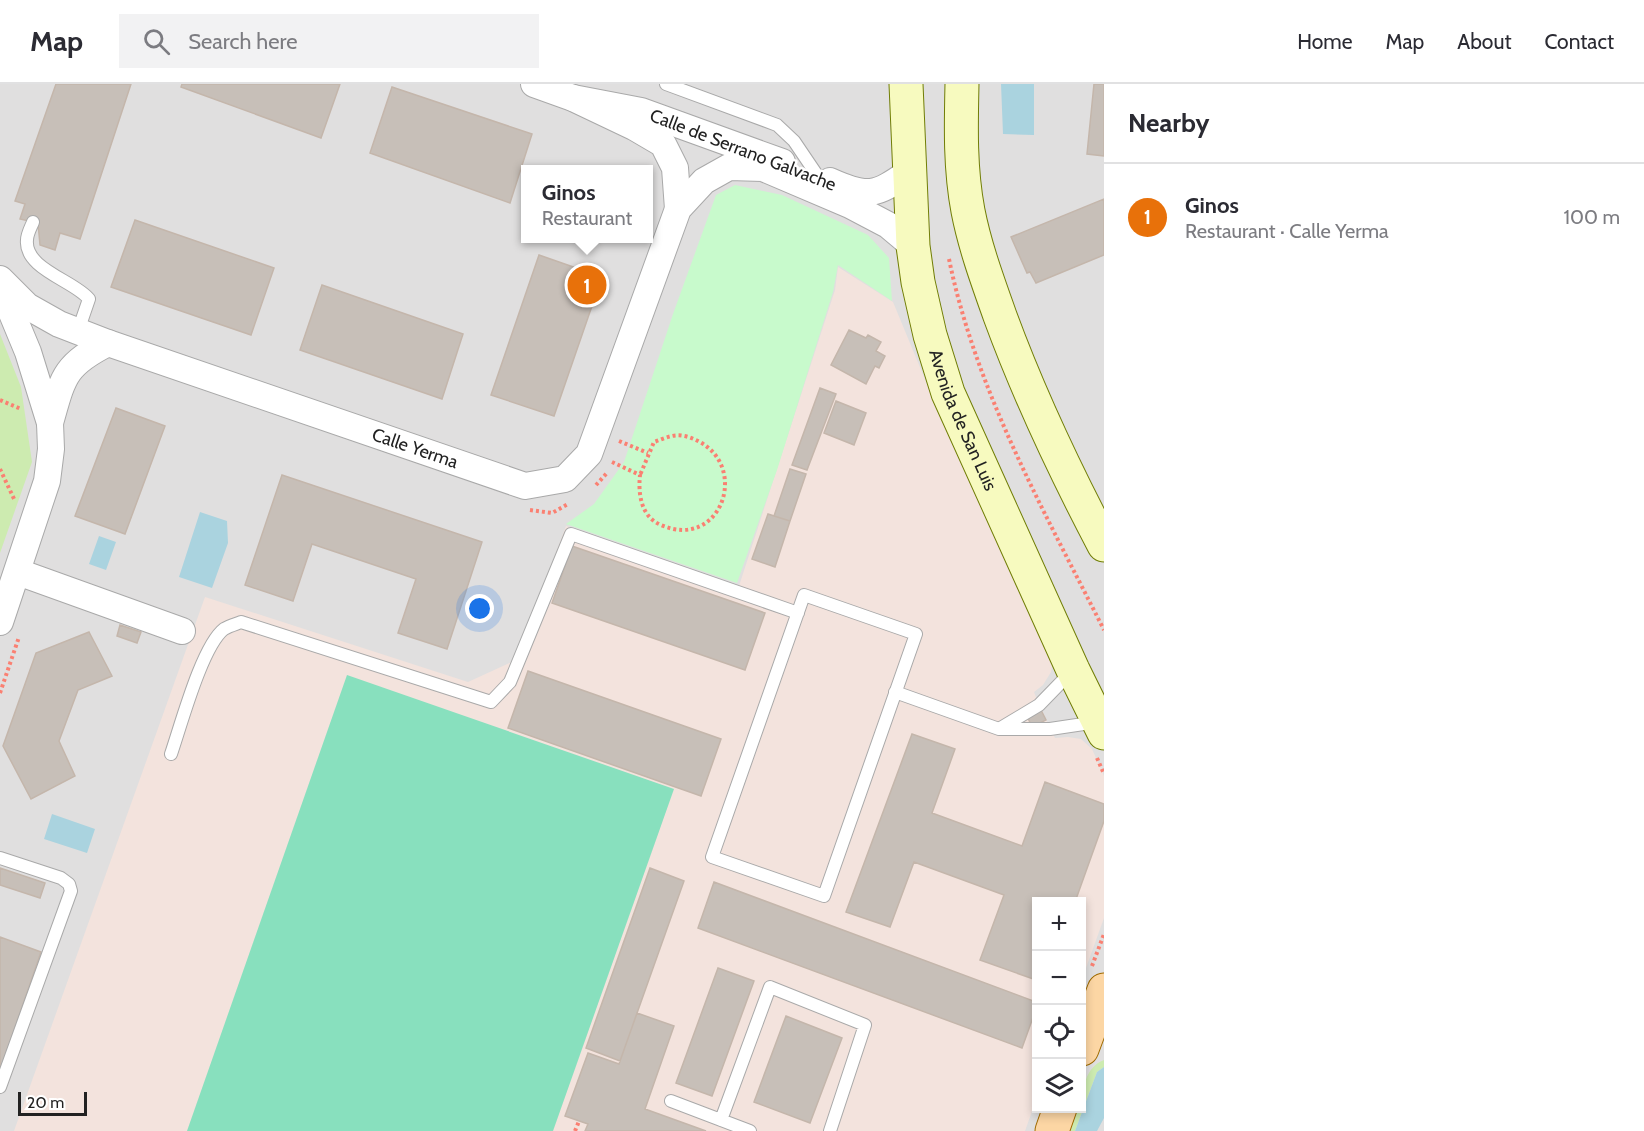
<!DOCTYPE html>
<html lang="en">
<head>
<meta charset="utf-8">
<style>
	body { margin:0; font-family:Cabin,sans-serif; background:#f2f2f3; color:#2b2b33 }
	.controls { position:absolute; right:18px; bottom:18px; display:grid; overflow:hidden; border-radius:0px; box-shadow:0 3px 9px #0003 }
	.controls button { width:54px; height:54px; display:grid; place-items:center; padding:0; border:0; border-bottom:2px solid #e1e1e2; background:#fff; color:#2b2b33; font:30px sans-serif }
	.scale { position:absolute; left:18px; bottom:15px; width:69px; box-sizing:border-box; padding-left:6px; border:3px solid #222; border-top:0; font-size:16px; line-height:21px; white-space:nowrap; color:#222; -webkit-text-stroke:4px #fff; paint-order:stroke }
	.you { position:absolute; left:480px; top:525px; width:21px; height:21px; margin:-15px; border:4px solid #fff; border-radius:50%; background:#1a73e8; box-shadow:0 0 0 9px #1a73e833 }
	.badge { display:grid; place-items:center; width:39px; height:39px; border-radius:50%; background:#d40000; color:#fff; font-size:20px; font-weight:700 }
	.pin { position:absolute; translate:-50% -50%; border:3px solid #fff; box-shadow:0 2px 6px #0006 }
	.popup { position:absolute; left:521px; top:81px; width:132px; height:78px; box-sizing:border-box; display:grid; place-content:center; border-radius:0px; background:#fff; filter:drop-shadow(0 2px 4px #0005); font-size:20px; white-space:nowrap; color:#7c7c81 }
	.popup b { font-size:22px; color:#2b2b33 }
	.popup::after { content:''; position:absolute; left:50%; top:100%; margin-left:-12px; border:12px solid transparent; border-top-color:#fff }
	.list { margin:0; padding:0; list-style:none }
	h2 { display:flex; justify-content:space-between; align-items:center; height:78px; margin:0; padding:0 24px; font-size:26px }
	h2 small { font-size:20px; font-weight:400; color:#7c7c81 }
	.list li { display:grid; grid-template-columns:39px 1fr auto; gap:18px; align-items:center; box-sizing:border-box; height:108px; padding:0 24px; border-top:2px solid #e1e1e2 }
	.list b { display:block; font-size:22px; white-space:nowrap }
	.list p { margin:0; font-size:20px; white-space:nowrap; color:#7c7c81 }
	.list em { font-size:20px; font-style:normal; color:#7c7c81 }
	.icon { flex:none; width:33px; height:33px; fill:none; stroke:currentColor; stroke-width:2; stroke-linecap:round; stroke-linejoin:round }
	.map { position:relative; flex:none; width:1104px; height:1047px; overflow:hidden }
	header { display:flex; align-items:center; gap:36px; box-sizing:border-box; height:84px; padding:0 30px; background:#fff; border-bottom:2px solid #e1e1e2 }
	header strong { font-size:28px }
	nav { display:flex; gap:33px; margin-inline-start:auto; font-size:21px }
	.search { width:420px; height:54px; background:#f2f2f3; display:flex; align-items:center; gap:15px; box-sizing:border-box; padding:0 21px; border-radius:0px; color:#7c7c81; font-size:22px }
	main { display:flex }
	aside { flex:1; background:#fff }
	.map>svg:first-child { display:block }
</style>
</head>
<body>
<header>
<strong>Map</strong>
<div class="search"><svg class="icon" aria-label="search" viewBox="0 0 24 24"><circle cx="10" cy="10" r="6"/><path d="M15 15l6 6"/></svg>Search here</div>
<nav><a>Home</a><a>Map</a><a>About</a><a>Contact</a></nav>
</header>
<main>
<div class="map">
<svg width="1104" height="1047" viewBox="0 0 1104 1047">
	<rect width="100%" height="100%" fill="#f2efe9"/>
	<path fill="#e0dfdf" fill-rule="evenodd" d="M0 0H1104V1047H0ZM526 86H648V154H526ZM1036 818H1082V1024H1036Z"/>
	<path fill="#f3e3dd" d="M838 183 893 218 931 310 1053 577 1051 588 1043 601 1034 608 1039 621 1055 654 1068 653 1081 655 1092 665 1104 692V834L1082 895V818H1036V1016L1025 1047H14L205 513 468 598 516 576 566 442 739 502 835 206Z"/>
	<path fill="#cdebb0" d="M0 250 21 303 32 378 0 469Z
		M1104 976V983L1097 988 1075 1047H1067L1076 1025 1082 1024C1082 1006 1085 983 1104 976Z"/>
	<path fill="#c8facc" d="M735 101 782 111 868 151 889 174 892 217 838 181 833 208 777 386 737 499 566 440 594 420 624 378 673 230 716 111Z"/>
	<path fill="#88e0be" d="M347 591 674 705 553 1047H187Z"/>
	<path fill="#aad3df" d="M1001 0H1034V51L1003 50Z
		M200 428 227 437 228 459 212 504 179 493Z
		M99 452 116 458 106 486 89 480Z
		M52 730 95 745 87 769 44 755Z
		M1104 983V1034L1097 1047H1075L1097 988Z"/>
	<path fill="#c7bfb8" stroke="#c4b6ab" stroke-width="1.5" d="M56 0H131L80 155 60 149 55 166 40 161 38 139 20 135 25 120 15 117Z
		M182 0H340L321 54 181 3Z
		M1094 0H1104V72L1087 70Z
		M392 3 532 50 510 119 370 69Z
		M1104 115V171L1036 199 1030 188 1027 189 1011 153Z
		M135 136 274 184 251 251 111 203Z
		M539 171 602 193 554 332 491 311Z
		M322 201 463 250 442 315 300 266Z
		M849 246 866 254 868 251 881 258 876 267 885 272 879 284 875 282 866 300 831 281Z
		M820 304 836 310 807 386 792 381Z
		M836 317 866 329 854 361 824 349Z
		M116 324 165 342 125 450 75 432Z
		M790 385 806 390 790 437 774 432Z
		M282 391 482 458 447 565 398 549 416 495 312 460 293 517 245 501Z
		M768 430 790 437 775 483 752 475Z
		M572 462 765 529 745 586 552 519Z
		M120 541 141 548 137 559 117 552Z
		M89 548 112 592 78 606 59 657 75 692 31 715 3 662 36 569Z
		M528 587 721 655 701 712 508 644Z
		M1041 626 1046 636 1032 643 1027 632Z
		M912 650 955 665 932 729 1022 762 1045 698 1104 720V737L1075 818H1036V896L980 876 1004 811 914 778 890 843 846 828Z
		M0 784 45 799 40 814 0 801Z
		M650 784 684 797 620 977 586 964Z
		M714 798 1036 918V925L1022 964 698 844Z
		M0 853 41 868 0 987Z
		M718 884 754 897 712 1012 676 999Z
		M637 929 674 942 645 1025 706 1047H585L588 1040 565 1032 588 969 619 980Z
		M786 932 842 954 810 1039 754 1018Z"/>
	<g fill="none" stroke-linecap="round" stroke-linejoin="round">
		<defs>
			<path id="lane" d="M666 0 777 41 794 57 817 91
				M33 138C31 143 27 150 27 156 24 185 75 197 89 215L78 247
				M804 511 916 550 824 812 712 773Z
				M1072 587 1039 621 999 645H1050L1097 638
				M895 608 999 645
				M171 670C181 641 202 562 224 545 229 542 236 540 241 538L491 618 510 598 571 450 798 529
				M0 774 61 794 69 800 71 807 0 1003
				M671 1017 750 1047
				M721 1036 770 903 865 941 830 1047"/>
			<g id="street">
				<path d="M534 0 573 14 634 43 663 60 675 84 678 125"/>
				<path d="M573 14 641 27 782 78"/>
				<path d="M830 97C868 114 875 112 909 88"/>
				<path id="s1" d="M0 195 27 222 59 240 108 259 525 402 565 395 589 370 678 125 704 97 729 83 763 84 850 121 888 141 913 162"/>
				<path d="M50 339C63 293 64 281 108 259"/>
				<path d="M18 488 182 547"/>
				<path d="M0 538 47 397 51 365 50 339 28 268 1 203"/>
			</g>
			<g id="secondary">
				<path id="s2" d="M906 0 913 162 918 198 930 251 948 309 1073 586 1104 649"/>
				<path d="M962 0C961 43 960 85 968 127 975 163 988 198 1000 232 1029 311 1065 387 1104 461"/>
			</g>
			<path id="primary" d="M1082 965 1104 906
				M1052 1047 1060 1024"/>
		</defs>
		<use href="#lane" stroke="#a9a9a9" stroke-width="14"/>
		<use href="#street" stroke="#a9a9a9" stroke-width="28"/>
		<use href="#secondary" stroke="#707d05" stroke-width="35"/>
		<use href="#primary" stroke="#a06b00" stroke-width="35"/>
		<path stroke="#fa8072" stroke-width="4" stroke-dasharray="3 3" stroke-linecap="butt" d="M949 175C976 307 1044 427 1104 546
			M0 316 21 325
			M619 357 648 369
			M612 378 640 391C638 410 641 433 661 441 721 467 750 383 698 357 690 353 681 350 672 352 666 353 660 356 654 358L640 391
			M0 385 15 417
			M596 401 607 389
			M530 426 552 429 568 420
			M0 609 19 553
			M1097 674 1104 690
			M1092 882 1104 850
			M575 1047 579 1037"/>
		<use href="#lane" stroke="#fff" stroke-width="12"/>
		<use href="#street" stroke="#fff" stroke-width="26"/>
		<use href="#secondary" stroke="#f7fabf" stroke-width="33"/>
		<use href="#primary" stroke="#fcd6a4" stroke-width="33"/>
	</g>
	<g text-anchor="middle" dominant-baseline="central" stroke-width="5" stroke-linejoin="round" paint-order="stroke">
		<g font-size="18" fill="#222" stroke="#fff">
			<text transform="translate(743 66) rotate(21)">Calle de Serrano Galvache</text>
			<text stroke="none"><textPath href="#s2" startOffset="344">Avenida de San Luis</textPath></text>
			<text stroke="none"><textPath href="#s1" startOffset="452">Calle Yerma</textPath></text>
		</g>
	</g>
</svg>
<div class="controls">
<button>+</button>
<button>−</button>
<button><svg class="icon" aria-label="locate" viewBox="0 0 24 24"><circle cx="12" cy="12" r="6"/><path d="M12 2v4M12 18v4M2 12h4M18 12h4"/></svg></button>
<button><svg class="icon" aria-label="layers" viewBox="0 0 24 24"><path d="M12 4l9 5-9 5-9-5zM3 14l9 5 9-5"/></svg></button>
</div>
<div class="scale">20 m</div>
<div class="you"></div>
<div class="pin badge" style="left:587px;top:201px;background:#e8710a">1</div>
<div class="popup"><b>Ginos</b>Restaurant</div>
</div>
<aside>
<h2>Nearby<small></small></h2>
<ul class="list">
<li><span class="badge" style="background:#e8710a">1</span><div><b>Ginos</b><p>Restaurant · Calle Yerma</p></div><em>100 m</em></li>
</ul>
</aside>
</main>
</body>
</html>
